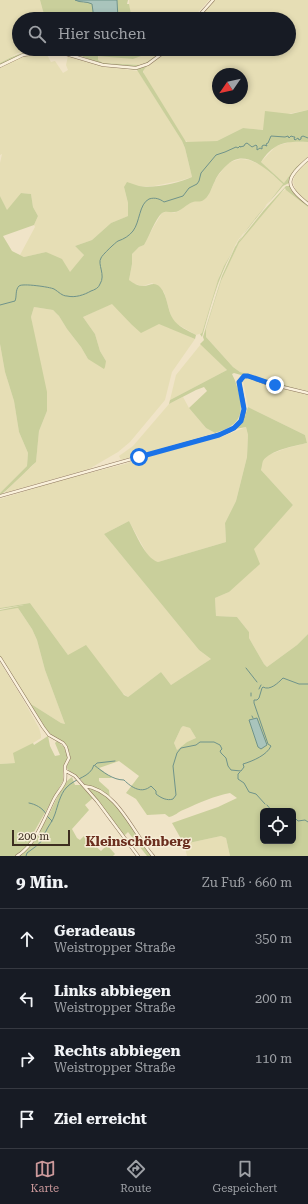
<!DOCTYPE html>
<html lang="de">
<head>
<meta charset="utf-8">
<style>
	body { margin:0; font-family:"Roboto Serif",serif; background:#242831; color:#f1f3f6 }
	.controls { position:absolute; right:12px; bottom:12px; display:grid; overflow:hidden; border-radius:6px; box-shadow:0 2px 6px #0003 }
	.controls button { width:36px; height:36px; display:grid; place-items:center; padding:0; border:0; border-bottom:1px solid #363941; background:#171b24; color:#f1f3f6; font:20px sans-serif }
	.compass { position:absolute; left:212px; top:68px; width:36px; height:36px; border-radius:50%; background:#171b24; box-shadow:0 2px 6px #0003; rotate:236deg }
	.scale { position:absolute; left:12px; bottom:10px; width:58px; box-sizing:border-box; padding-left:4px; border:2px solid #3d2e20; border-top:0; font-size:11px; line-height:14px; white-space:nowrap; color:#3d2e20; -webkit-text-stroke:3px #f7eed8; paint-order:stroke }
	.stop { position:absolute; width:12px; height:12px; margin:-9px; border:3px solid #1a73e8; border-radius:50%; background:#fff }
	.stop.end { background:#1a73e8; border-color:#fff; box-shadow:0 1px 4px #0008 }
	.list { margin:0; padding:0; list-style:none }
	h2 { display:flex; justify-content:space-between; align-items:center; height:52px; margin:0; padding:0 16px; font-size:17px }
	h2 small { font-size:13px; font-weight:400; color:#9ea1a6 }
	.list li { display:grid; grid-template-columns:26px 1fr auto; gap:12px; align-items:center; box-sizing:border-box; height:60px; padding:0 16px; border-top:1px solid #363941 }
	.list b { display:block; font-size:15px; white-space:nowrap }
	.list p { margin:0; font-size:13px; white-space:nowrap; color:#9ea1a6 }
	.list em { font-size:13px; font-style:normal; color:#9ea1a6 }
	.icon { flex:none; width:22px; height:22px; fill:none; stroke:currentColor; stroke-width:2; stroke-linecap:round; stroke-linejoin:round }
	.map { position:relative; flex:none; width:308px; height:856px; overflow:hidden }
	.search { position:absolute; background:#171b24; box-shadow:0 2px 6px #0003; left:12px; right:12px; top:12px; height:44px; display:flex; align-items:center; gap:10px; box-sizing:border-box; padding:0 14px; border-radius:22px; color:#9ea1a6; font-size:15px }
	.sheet { height:292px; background:#171b24 }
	nav { display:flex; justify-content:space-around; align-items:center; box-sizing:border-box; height:56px; border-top:1px solid #363941; background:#171b24; font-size:11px; color:#9ea1a6 }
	nav a { display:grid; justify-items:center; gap:2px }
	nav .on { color:#cc999b }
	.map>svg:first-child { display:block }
</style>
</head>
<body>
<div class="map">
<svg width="308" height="856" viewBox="0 0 308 856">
	<rect width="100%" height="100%" fill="#f0e4c8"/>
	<path fill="#e6deb5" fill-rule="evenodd" d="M0 0H40L43 11 47 19H19V49H69L72 53 52 49 31 50 18 53 0 63Z
		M129 0H209L192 19H132L129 6Z
		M214 0H308V110L288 114 264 130 243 128 217 141 189 143 184 140 144 74 143 70 145 68 170 49H289V19H198ZM218 74H242V98H218Z
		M141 49H165L147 62 140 65 103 63 98 60V55L133 59 142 52Z
		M46 53 51 62 55 61 63 73 68 70 66 65 68 56 101 66 138 71 182 141 185 148 192 177 179 181 154 186 124 187 128 203V216L111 223 92 240 75 246 84 255 70 273 46 252 24 257 20 255 35 227 34 225 38 216 33 207 31 194 21 193 7 211 0 196V163L2 154 0 155V68L23 56Z
		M290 142H308V157L296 167 284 183 261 162 276 146Z
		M241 159 249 160 261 165 283 184 238 240 220 274 202 333 196 335 177 324 172 319 164 292 152 283 143 286 134 284 129 280 132 264V254L139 247 144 245 154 226 162 213 168 211 173 213 179 211 183 207 194 201H201L208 196 217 177 225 167 230 162Z
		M308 161V202L296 191 293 182 295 174Z
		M286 189 308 207V391L266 381 240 372 233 367 206 337V329L221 281 239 243 279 194Z
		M113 303 131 324 159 323 195 339 172 372 165 400 130 442 118 452 89 469 4 493 36 462 39 431 47 411 31 317 34 307 53 310 59 316 67 329 81 347 88 359 106 361 100 351 95 334 83 317Z
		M0 344 5 372 14 401 19 432 28 453 27 466 0 493Z
		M201 344 227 370 170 400 176 375Z
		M246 378 273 386 308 394V634L297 645 267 667 264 664 249 638V632L237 617 216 616 215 598 229 592 253 549 293 505 261 470 262 462 268 455 287 448 307 443 305 435 248 407 243 381Z
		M183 397 189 408 206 428 215 433 121 460 119 456 133 446 169 404Z
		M246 427 248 435 247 457 236 501 225 523 226 542 158 562 153 560 147 554 129 521 104 534 199 650 211 659 171 685 161 672 128 697 68 655 30 603 0 608V499L58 481 125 464 141 458 219 438Z
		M18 608 32 629 37 640 45 670 65 724 61 723 31 704 0 655V611Z
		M0 662 21 696 39 728 41 735V738L33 743 15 763H13L0 764Z
		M183 726 190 728 196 738 187 742 177 750 174 743 181 728Z
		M221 836 226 838 230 856H187L184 844Z"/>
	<path fill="#c9cf9b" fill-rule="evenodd" d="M40 0H75L81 2 91 3 93 7 94 19H47L43 11Z
		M117 0H128L127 4H129L132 19H118Z
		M45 49 61 50 71 52 69 49H141L142 52 141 56 133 59 98 56V60L103 63 140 65 147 62 165 49H167L162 54V55L170 49C164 54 144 66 143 72L186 142 217 141 243 128 263 130 265 111 291 114 308 110V142C286 141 274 142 261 162L284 183 296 167 308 158 294 171 289 183 283 186C268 204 251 221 239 241 220 269 211 305 202 337L200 334 202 333 218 280 224 266 239 240 283 184C268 171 245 146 226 166 222 170 217 175 215 181 211 188 210 197 202 201 199 202 195 201 193 202 186 204 181 212 174 212 170 213 167 210 162 213 155 219 149 237 144 245L139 247 132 254V264L129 280C133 283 138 286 143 286 150 286 154 281 160 287 168 296 167 310 173 319 178 327 189 331 196 335L195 339 159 324 141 333 131 324 112 304 83 317 95 334 100 351 106 361 105 367 104 369 88 359 81 347 67 329 59 316 53 310 34 307 31 317 47 392V411L39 431 36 462C30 467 4 494 0 495V493L27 466 28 453 19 432 14 401 5 372 0 344V196L7 210 21 193 31 194 33 207 38 216 34 225 3 236 12 251 24 257 46 252 62 259 70 272 84 255 75 246 92 240 111 223 128 216V203L124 187 127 182C131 183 135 185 139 186 152 189 180 183 192 177L185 148 182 141 137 70 101 66 85 61 109 67 81 56 51 51 38 52 24 54 0 66V63C16 54 26 51 45 49Z
		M286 186H290L294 193 308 205V207L286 190 285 188 239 243 221 281 206 329V337L233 367 240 372 308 392 261 380 248 375H241L234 373 232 374C236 382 238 389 240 398 244 420 234 427 215 433L206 428 189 408 207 391 204 387 196 390 169 404 170 400 227 370 200 344 204 340 203 337 222 276 236 245 264 210Z
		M248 407 305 435 307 443C295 446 270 450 263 461 262 463 262 467 261 470L293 505 254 549 260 564 229 592 215 598 216 616 237 617 249 632V638L264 664 267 667 297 645 308 634V856H230L226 838 221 836 184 844 172 823 218 807 237 798 230 793C214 796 199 803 183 810 178 812 175 816 169 817L165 814 147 815 136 799 126 793 139 776 119 761 99 768 112 778H99V781L109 790 110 799 116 805 152 856H147L128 832 124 836 79 777 70 772 66 767 70 760V754L66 745 53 737 46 730 0 657V655L31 704 61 723 65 724 45 670 37 640 32 629 18 608 0 611V610L24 605 0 609V608L30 603 68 655 86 645 124 695 128 697 161 672 171 685 211 659 199 650 104 534 129 521C135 532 145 558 158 562L226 542 225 523 236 501 247 457 248 435 246 427 235 429 243 422ZM183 726 190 728 196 738 187 742 177 750 174 743 181 728ZM263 811H293V841H263Z
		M48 736 50 746 55 756 60 755 55 743 57 741 64 747 68 758 63 767V781L30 839C46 828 52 805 62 789 65 784 67 780 72 777L75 785H81L93 798 85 805 89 810 72 829 77 838 80 840 84 836 101 851 107 845 115 854 113 856H0V764L15 763 13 753 33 743 34 745Z"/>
	<path fill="#a9c4bc" stroke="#6f938a" d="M75 0H117L118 19H94L92 4C87 1 80 3 75 0Z
		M257 718 267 745 261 749 258 747 249 720Z"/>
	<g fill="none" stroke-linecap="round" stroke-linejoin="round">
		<path stroke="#6f938a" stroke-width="1" d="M0 305 15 301C17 296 15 290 19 286 22 283 50 287 54 289 59 292 62 296 67 296 75 298 84 295 91 291 94 290 99 288 100 284 106 275 97 264 101 258 102 255 116 242 118 241 124 239 129 236 133 231 140 222 139 204 149 199 155 197 160 199 164 202L183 196 189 188 197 184 199 181 201 173 216 155 225 152 236 147 238 148 240 146V147L244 146 245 144 247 143 252 147 256 145 257 146V150L260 148 262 149V146L264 145 267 146 266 144 268 143 271 136 285 137 288 136 289 138 291 136 294 137H295L294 139 295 140 298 138 299 140 301 139V137L303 136 308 138
			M246 668 257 682
			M259 689 261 685
			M251 696V693
			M252 716 253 718
			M95 765 97 763 115 761
			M240 772 238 774V779L244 783 249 792 256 794 265 804
			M29 803C35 804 43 808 46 814
			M267 805 272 811
			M47 816 52 821
			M293 816 298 821 305 820 308 822
			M26 856 27 853C32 849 39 845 43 839 44 837 44 835 45 833 48 826 53 821 55 814 58 805 60 795 66 788 76 777 90 778 94 765 103 772 113 780 124 780 132 788 142 794 151 786L156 791V794C161 798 167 801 173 799L176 795 173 766 177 753 181 748 196 745 200 742H214L220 745 222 749 220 751 221 753 226 758 228 766 231 770 241 771 244 767 243 764C253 761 267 755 271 746L268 744 254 703V700H257L259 698 262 688 263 687C270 691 278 683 283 678L299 684H308"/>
		<defs>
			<path id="minor" d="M196 19 213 0
				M0 66 23 55 45 52 66 54 103 65 136 68 148 64 168 49
				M308 159C285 179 284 185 308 204
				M0 496 210 437C218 435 227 433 234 428 257 412 231 386 244 376H248L266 383 308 393
				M0 658 43 727 49 735 63 743 66 747 69 758 65 766C65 771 66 776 65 781 63 787 57 793 54 799 44 819 36 844 17 856
				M66 771 75 776 97 801 138 856
				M84 786C117 789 133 833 153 856"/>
		</defs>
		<use href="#minor" stroke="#8d765c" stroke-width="3.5"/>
		<use href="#minor" stroke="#faf1dc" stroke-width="2.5"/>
	</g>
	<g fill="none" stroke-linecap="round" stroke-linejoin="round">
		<path stroke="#1a73e8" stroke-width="5" d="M139 457 219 435 234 428 241 421 244 409 239 382 244 376H248L275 385"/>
	</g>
	<g text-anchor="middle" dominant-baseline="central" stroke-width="3" stroke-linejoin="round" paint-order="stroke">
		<g font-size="13" font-weight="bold" fill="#6b2e1e" stroke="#f7eed8">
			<text x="138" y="841">Kleinschönberg</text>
		</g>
	</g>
</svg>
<div class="controls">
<button><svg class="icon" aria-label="locate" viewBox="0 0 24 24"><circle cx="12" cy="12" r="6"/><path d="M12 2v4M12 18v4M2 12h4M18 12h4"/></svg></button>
</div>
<svg class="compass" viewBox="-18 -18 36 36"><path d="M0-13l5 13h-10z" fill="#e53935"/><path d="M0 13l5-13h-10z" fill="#9ea1a6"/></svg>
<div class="scale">200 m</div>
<div class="stop" style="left:139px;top:457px"></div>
<div class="stop end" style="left:275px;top:385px"></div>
<div class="search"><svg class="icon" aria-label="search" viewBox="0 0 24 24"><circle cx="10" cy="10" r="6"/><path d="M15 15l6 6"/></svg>Hier suchen</div>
</div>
<section class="sheet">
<h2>9 Min.<small>Zu Fuß · 660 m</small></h2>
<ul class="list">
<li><svg class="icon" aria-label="ahead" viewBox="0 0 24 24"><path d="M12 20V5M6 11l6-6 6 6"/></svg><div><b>Geradeaus</b><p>Weistropper Straße</p></div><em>350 m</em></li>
<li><svg class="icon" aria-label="left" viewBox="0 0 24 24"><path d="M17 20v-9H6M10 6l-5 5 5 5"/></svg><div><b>Links abbiegen</b><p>Weistropper Straße</p></div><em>200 m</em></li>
<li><svg class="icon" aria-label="right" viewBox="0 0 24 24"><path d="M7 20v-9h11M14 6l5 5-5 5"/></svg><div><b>Rechts abbiegen</b><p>Weistropper Straße</p></div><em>110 m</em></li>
<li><svg class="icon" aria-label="arrive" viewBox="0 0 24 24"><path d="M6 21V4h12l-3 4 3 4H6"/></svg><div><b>Ziel erreicht</b></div></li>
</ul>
</section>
<nav>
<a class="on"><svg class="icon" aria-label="map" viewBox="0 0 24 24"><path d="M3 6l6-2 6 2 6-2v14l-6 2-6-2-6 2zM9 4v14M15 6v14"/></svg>Karte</a>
<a><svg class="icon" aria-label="directions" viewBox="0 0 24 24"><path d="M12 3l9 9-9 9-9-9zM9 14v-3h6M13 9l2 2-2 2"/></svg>Route</a>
<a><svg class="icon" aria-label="saved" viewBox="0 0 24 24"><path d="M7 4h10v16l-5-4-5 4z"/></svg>Gespeichert</a>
</nav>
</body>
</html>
